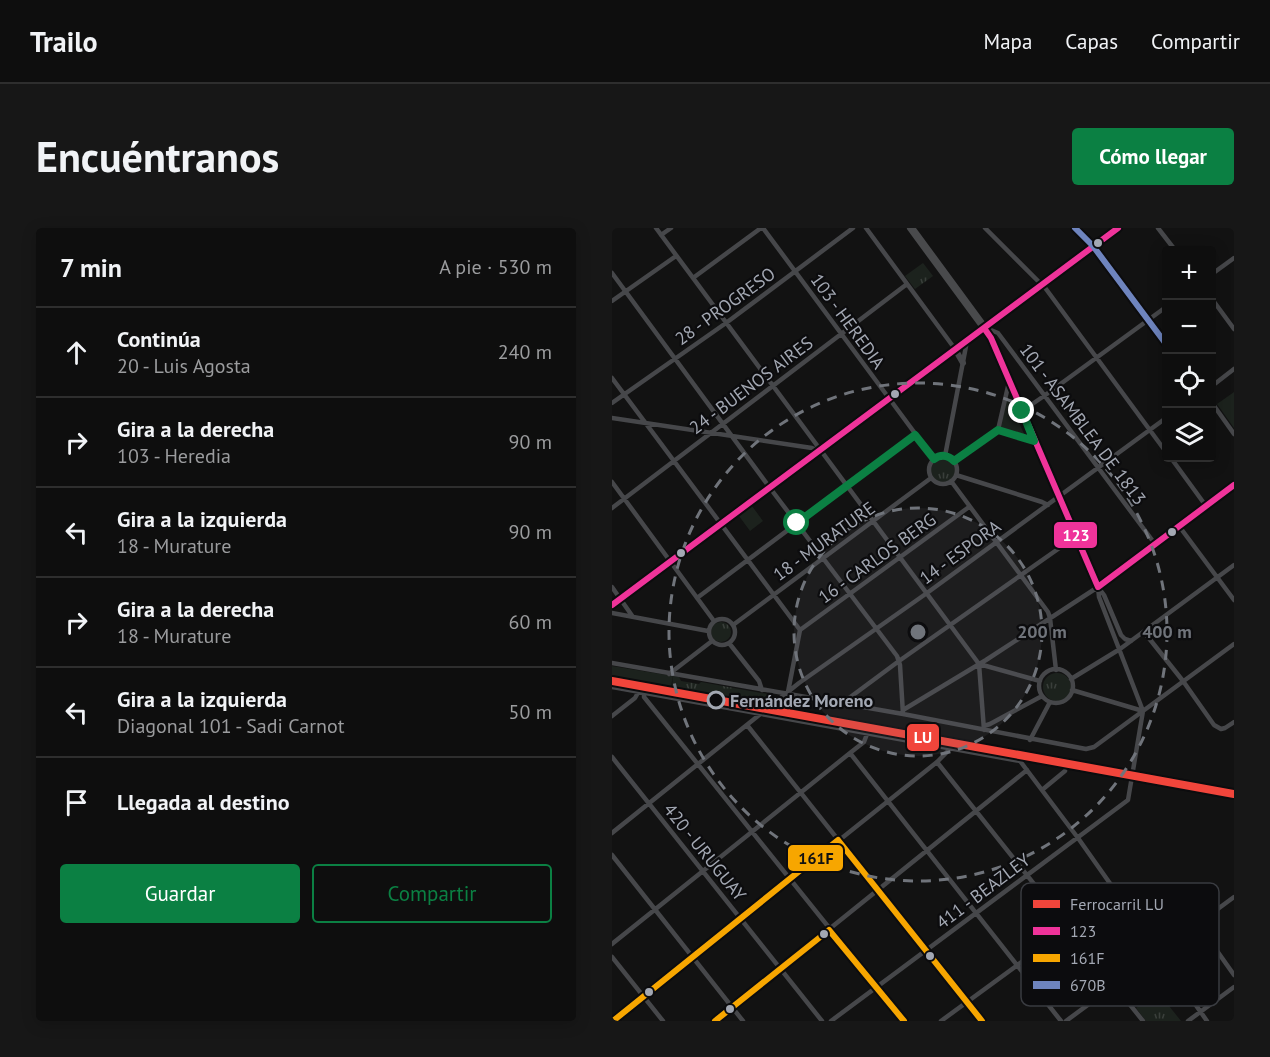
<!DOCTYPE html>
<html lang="es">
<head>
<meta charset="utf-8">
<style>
	body { margin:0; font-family:"PT Sans",sans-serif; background:#171717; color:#f1f3f6 }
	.controls { position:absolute; right:18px; top:18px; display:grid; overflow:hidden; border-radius:6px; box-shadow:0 3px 15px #0003 }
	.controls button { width:54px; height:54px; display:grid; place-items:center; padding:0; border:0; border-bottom:2px solid #2e2e2e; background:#0e0e0e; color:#f1f3f6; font:30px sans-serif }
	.stop { position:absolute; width:18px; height:18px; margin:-14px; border:4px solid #0b8043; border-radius:50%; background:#fff }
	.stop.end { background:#0b8043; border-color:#fff; box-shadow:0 2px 6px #0008 }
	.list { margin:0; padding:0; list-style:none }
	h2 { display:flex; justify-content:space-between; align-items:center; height:78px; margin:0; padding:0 24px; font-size:26px }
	h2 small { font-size:20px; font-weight:400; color:#9b9c9e }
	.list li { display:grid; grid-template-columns:39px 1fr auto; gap:18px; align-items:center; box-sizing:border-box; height:90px; padding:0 24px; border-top:2px solid #2e2e2e }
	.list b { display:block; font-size:22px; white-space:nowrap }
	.list p { margin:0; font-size:20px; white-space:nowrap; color:#9b9c9e }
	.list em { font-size:20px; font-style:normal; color:#9b9c9e }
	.actions { display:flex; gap:12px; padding:18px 24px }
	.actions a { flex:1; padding:14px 0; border:2px solid #0b8043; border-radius:6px; text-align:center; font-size:21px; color:#0b8043 }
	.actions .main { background:#0b8043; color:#fff }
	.icon { flex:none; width:33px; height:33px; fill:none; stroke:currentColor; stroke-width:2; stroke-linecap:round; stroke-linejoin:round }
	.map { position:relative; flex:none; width:622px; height:793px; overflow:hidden; border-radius:6px }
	header { display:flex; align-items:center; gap:36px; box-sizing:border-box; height:84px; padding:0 30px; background:#0e0e0e; border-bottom:2px solid #2e2e2e }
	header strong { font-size:28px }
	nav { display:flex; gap:33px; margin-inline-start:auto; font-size:21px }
	.intro { display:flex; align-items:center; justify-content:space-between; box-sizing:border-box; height:144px; padding:0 36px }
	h1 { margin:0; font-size:42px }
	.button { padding:15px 27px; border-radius:6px; background:#0b8043; color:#fff; font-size:21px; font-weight:700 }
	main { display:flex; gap:36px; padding:0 36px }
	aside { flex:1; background:#0e0e0e; border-radius:6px; box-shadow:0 3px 15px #0003 }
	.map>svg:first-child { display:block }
</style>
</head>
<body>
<header>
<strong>Trailo</strong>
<nav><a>Mapa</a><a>Capas</a><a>Compartir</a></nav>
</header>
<div class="intro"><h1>Encuéntranos</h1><a class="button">Cómo llegar</a></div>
<main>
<aside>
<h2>7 min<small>A pie · 530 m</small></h2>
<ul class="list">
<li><svg class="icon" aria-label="ahead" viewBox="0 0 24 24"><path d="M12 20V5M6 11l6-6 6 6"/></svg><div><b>Continúa</b><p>20 - Luis Agosta</p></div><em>240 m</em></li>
<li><svg class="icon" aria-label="right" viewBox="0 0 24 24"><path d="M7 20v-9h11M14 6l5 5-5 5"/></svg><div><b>Gira a la derecha</b><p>103 - Heredia</p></div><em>90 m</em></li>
<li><svg class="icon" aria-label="left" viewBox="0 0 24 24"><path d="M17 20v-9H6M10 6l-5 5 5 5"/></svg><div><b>Gira a la izquierda</b><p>18 - Murature</p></div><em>90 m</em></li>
<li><svg class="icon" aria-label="right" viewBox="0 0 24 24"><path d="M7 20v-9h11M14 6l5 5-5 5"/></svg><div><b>Gira a la derecha</b><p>18 - Murature</p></div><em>60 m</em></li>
<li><svg class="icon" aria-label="left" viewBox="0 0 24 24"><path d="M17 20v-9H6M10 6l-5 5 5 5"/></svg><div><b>Gira a la izquierda</b><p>Diagonal 101 - Sadi Carnot</p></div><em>50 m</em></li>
<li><svg class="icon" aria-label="arrive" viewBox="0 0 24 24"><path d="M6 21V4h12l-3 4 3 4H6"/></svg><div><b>Llegada al destino</b></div></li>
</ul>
<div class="actions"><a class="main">Guardar</a><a>Compartir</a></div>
</aside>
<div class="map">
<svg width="622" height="793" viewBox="0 0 622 793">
	<defs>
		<pattern id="park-tufts" width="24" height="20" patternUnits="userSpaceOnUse" patternTransform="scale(1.5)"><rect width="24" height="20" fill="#1c221d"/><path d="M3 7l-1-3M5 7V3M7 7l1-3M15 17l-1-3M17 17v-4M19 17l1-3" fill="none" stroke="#3a3f3b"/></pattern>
	</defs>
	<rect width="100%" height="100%" fill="#121212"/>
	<path fill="#1c221d" d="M622 164V200L605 176Z
		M140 278 151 293 138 303 127 288Z
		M0 438 61 448 59 459 0 448Z"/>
	<path fill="url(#park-tufts)" d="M311 35 321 48 303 61 293 48Z
		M395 168 413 208 388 200Z
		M319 242a12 12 0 1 1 24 0a12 12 0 1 1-24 0Z
		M99 404a10 10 0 1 1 20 0a10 10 0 1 1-20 0Z
		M431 459a14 14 0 1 1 28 0a14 14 0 1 1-28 0Z
		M61 448 67 449 69 453 87 456 89 454 161 467 155 475 60 459Z
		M545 763 569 793H534L524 780Z"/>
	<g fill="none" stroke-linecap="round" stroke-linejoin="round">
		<path stroke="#46474a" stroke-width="4.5" d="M44 0 367 436 372 502
			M151 0 322 231
			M254 0 343 121
			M373 0 434 61 554 224
			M463 0 481 18 554 116
			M546 0 563 22
			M49 7 59 0
			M0 45 158 260 285 428 288 437 291 486
			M600 46 622 30
			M81 50 149 0
			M600 71 622 101
			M0 73 64 28
			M374 100 386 105 543 316
			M0 150 188 402 176 464
			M600 158 622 141
			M0 175 114 95 241 0
			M600 175 622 206
			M410 183 432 168 554 79
			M0 190 200 220 208 223
			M386 202 422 213
			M317 242a14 14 0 1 1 28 0a14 14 0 1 1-28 0Z
			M333 228 355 113
			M559 230 594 278
			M342 233 386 202 397 154
			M344 247 430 274 436 277
			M339 253 436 384 438 390 444 442
			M0 254 102 393
			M0 280 295 56
			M567 298 622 372
			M0 359 21 389
			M486 359 492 367 509 407 513 411 519 413
			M85 370 303 207
			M0 385 96 403
			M97 404a13 13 0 1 1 26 0a13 13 0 1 1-26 0Z
			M121 397 319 250
			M188 402 357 279
			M532 404 571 453 602 497 609 501 613 500 622 494
			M117 415 147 453 150 462
			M0 435 291 486 474 521 482 519 622 416
			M367 436 428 453
			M427 458a17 17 0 1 1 34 0a17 17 0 1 1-34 0Z
			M57 446 100 413
			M459 451 508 421 622 337
			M0 459 408 533 466 610 595 793
			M460 462 531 483
			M32 464V469L292 793
			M229 476 287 433 456 314 465 310
			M291 482 374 432 486 359
			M0 488 23 470 27 463
			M135 497 370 793
			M372 498 378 496 430 468
			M418 512 438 474
			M238 525 449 793
			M0 529 210 793
			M325 534 531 793
			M430 562 453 543
			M0 605 187 455 315 365 554 190
			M0 627 131 793
			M586 696 622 747
			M0 716 238 525 252 514 255 506
			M0 729 51 793
			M1 793 325 534 335 524 338 520
			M103 793 415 542
			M219 793 516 572 531 483 487 369 486 359
			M329 793 504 665
			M454 793 622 669
			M576 793 622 759"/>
		<path stroke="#46474a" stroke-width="6" d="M343 121 351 135
			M0 377 270 177 343 121 506 0"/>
		<path stroke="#494a4c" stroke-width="8" d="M299 0 377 106 486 359 622 257"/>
		<defs>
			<path id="bus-1" d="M372 100 379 110 486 359 622 257
				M0 377 506 0"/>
			<path id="bus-2" d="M1 793 226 612 370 793
				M103 793 217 702 292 793"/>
			<path id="bus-3" d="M463 0 481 18 554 116"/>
		</defs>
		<use href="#bus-1" stroke="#0c0c0e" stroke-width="10"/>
		<use href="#bus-2" stroke="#0c0c0e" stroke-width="10"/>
		<use href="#bus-3" stroke="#0c0c0e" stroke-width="10"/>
		<use href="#bus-1" stroke="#ef339a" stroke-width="6"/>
		<use href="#bus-2" stroke="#f7a600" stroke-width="6"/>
		<use href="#bus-3" stroke="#6e84be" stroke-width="6"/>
		<defs>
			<path id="rail-1" d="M0 453 622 566"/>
		</defs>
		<use href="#rail-1" stroke="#0c0c0e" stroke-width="12"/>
		<use href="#rail-1" stroke="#f1453b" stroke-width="8"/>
	</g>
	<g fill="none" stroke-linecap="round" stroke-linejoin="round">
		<path stroke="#0b8043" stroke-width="8" d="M185 295 303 207 322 231C329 226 336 227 342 233L386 202 422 213 410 183"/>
	</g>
	<circle cx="306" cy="404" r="124" fill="#70747b" fill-opacity=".12"/>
	<g fill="none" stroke="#70747b" stroke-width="3" stroke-dasharray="10 8">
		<circle cx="306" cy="404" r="124"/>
		<circle cx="306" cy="404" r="249"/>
	</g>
	<g fill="#a3a8b3" stroke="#0c0c0e" stroke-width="2">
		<circle cx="486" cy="15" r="5"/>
		<circle cx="283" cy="166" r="5"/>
		<circle cx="560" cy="304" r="5"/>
		<circle cx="69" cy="325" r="5"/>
		<circle cx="212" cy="706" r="5"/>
		<circle cx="318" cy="728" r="5"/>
		<circle cx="37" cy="764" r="5"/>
		<circle cx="118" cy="781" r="5"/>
	</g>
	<circle fill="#0c0c0e" stroke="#a3a8b3" stroke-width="3" cx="104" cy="472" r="8"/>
	<g text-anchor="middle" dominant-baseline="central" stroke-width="4.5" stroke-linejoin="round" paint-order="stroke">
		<g font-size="18" fill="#a3a8b3" stroke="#0c0c0e">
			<text transform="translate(113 78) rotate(-36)">28 - PROGRESO</text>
			<text transform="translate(236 93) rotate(54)">103 - HEREDIA</text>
			<text transform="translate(139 157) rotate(-37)">24 - BUENOS AIRES</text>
			<text transform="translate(471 196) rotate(53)">101 - ASAMBLEA DE 1813</text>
			<text transform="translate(212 313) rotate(-36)">18 - MURATURE</text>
			<text transform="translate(348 324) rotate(-36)">14 - ESPORA</text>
			<text transform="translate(265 330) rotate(-36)">16 - CARLOS BERG</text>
			<text transform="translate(93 624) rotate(51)">420 - URUGUAY</text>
			<text transform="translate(371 663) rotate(-37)">411 - BEAZLEY</text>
		</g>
		<g font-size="18" font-weight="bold" fill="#a3a8b3" stroke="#0c0c0e" text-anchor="start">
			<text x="118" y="472">Fernández Moreno</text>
		</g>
	</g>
	<rect x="409" y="655" width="198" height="123" rx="9" fill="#0c0c0e" stroke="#393b40" stroke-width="1.5"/>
	<rect x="421" y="672" width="27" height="8" fill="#f1453b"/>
	<rect x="421" y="699" width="27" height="8" fill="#ef339a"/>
	<rect x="421" y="726" width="27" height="8" fill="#f7a600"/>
	<rect x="421" y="753" width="27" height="8" fill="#6e84be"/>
	<g font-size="16" fill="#a3a8b3">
		<text x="458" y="682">Ferrocarril LU</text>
		<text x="458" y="709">123</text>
		<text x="458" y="736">161F</text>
		<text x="458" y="763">670B</text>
	</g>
	<circle cx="306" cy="404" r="9" fill="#70747b" stroke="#0c0c0e" stroke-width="3"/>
	<g font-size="18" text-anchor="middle" font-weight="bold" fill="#70747b" stroke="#0c0c0e" stroke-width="4.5" stroke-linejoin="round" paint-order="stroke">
		<text x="430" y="410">200 m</text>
		<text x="555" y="410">400 m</text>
	</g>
	<g stroke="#0c0c0e" stroke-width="2">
		<rect x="441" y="293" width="45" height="28" rx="6" fill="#ef339a"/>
		<rect x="294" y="495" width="34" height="29" rx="6" fill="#f1453b"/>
		<rect x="175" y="616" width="57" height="28" rx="6" fill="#f7a600"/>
	</g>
	<g font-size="16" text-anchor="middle" font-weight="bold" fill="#fff">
		<text x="464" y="313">123</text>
		<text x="311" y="515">LU</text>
	</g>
	<g font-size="16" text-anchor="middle" font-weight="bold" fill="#111">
		<text x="204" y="636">161F</text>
	</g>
</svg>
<div class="controls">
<button>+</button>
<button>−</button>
<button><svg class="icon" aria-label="locate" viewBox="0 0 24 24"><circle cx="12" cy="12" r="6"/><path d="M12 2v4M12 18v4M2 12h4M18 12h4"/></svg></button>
<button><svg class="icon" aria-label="layers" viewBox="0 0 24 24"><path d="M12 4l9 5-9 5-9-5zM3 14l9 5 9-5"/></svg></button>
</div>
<div class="stop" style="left:185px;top:295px"></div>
<div class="stop end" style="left:410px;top:183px"></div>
</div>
</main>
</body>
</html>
